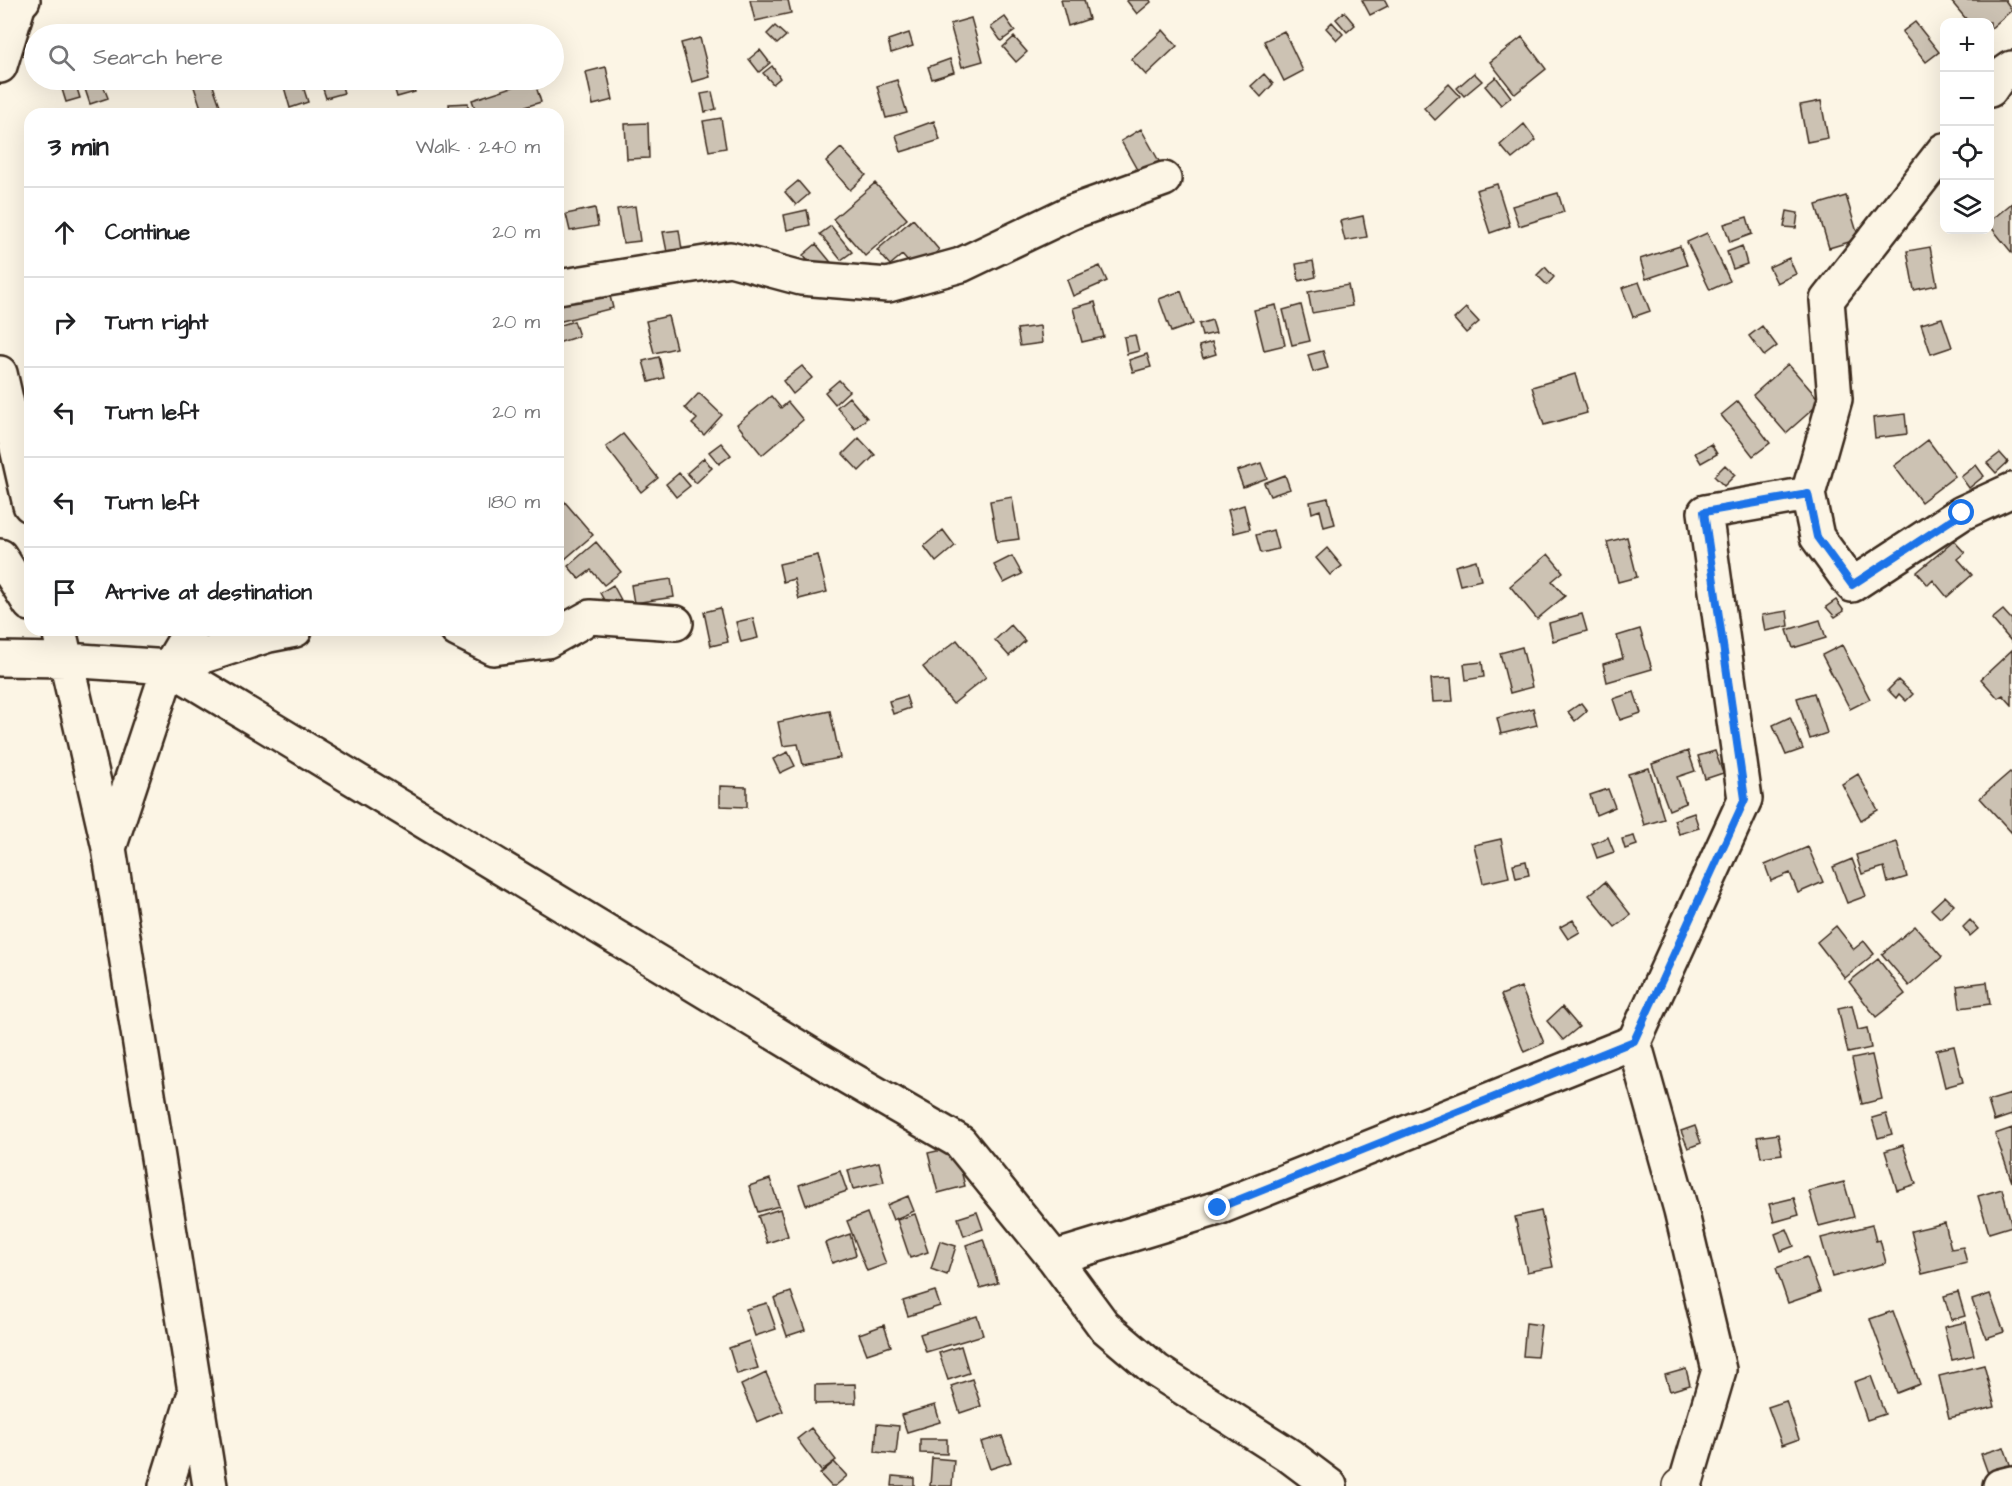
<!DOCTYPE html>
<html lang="en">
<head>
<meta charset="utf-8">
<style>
	body { margin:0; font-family:"Architects Daughter",sans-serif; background:#f2f2f2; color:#202124 }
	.controls { position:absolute; right:18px; top:18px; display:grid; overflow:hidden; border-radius:12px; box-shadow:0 6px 24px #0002 }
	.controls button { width:54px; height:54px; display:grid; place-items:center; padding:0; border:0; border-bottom:2px solid #e0e0e0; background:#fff; color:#202124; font:30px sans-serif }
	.stop { position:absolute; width:18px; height:18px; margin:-14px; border:4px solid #1a73e8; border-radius:50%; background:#fff }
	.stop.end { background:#1a73e8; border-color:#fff; box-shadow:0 2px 6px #0008 }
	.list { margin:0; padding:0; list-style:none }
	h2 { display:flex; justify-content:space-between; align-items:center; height:78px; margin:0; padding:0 24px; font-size:26px }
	h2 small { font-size:20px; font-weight:400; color:#757577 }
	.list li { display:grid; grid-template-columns:39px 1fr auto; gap:18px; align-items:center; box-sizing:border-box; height:90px; padding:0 24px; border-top:2px solid #e0e0e0 }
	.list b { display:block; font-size:22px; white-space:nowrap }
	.list em { font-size:20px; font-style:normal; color:#757577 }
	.icon { flex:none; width:33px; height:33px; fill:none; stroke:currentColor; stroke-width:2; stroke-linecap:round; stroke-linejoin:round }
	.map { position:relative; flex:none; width:2012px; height:1486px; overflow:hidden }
	.search { position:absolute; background:#fff; box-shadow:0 6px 24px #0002; left:24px; top:24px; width:540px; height:66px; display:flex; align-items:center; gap:15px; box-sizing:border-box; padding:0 21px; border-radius:33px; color:#757577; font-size:22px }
	.panel { position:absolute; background:#fff; box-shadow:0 6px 24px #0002; left:24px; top:108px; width:540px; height:528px; border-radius:18px }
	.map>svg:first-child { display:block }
</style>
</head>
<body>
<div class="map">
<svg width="2012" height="1486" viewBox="0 0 2012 1486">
	<rect width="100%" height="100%" fill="#fcf5e5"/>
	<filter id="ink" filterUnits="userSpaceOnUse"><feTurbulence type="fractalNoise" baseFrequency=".0167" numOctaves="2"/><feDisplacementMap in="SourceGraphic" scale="12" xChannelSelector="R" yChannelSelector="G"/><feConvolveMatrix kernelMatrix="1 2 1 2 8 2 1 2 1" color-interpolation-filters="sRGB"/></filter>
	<g filter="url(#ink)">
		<path fill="#ccc2b3" stroke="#3b2a1e" stroke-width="1.5" d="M750 0H788L791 13 755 21Z
			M1061 0H1084L1089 19 1068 26Z
			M1128 0H1150L1151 2 1137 14 1127 1Z
			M1362 0H1385L1388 6 1370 15Z
			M1950 0H2005L2012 10 1990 29V22H1965L1967 20Z
			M1344 12 1355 25 1347 32 1336 19Z
			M1005 17 1015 31 1001 41 991 27Z
			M971 18 983 61 962 67 950 24Z
			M1332 22 1343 34 1337 40 1326 28Z
			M1915 22 1939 52 1926 62 1902 32Z
			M775 26 786 36 777 44 767 34Z
			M1163 30 1177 46 1146 75 1131 59Z
			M1284 31 1303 71 1284 81 1264 41Z
			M909 33 913 46 891 53 888 40Z
			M1014 37 1027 52 1016 62 1003 47Z
			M1522 37 1546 69 1515 94 1490 62Z
			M700 38 710 77 692 82 681 43Z
			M760 50 770 63 759 72 749 59Z
			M950 59 954 72 932 79 928 67Z
			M772 66 780 78 773 84 763 73Z
			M606 67 613 100 593 105 586 72Z
			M1474 73 1482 81 1464 96 1457 88Z
			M1264 74 1273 84 1261 97 1251 86Z
			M1496 77 1511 97 1501 105 1485 86Z
			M82 80H101L108 98 90 104Z
			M206 80H211L223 114H203L193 84Z
			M282 80H301L308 102 290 108Z
			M320 80H340L344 93 326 98Z
			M392 80H411L415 92 397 97Z
			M534 80 541 102 502 114H477L472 100Z
			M897 80 907 113 886 118 877 86Z
			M75 82 80 98 66 102 61 86Z
			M1449 84 1460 96 1435 120 1424 108Z
			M712 92 716 109 705 112 701 94Z
			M1821 101 1828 138 1807 142 1800 105Z
			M468 103V114H450L449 104Z
			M721 118 726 148 709 151 703 121Z
			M934 121 940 140 901 152 896 135Z
			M648 123 649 158 627 159 625 124Z
			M1524 124 1536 140 1512 159 1500 145Z
			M1141 129 1160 163 1140 175 1121 141Z
			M841 148 866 175 850 190 826 162Z
			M798 181 809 194 796 205 785 192Z
			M875 183 907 219 865 256 833 219Z
			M1497 184 1510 226 1490 233 1476 190Z
			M1558 193 1564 212 1519 226 1512 206Z
			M1846 196 1859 239 1829 248 1816 205Z
			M2012 203V253L1990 226V221Z
			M635 206 640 241 623 243 617 209Z
			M595 208 598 226 570 231 566 214Z
			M807 210 810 225 787 230 784 215Z
			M1787 211 1798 213 1796 228 1784 227Z
			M1363 216 1367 237 1345 241 1340 221Z
			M1747 217 1752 234 1730 242 1724 224Z
			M913 219 939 250 916 271 902 255 890 265 877 250Z
			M831 226 852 252 841 260 820 234Z
			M679 230 682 250 667 252 663 232Z
			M1707 233 1730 281 1710 290 1687 242Z
			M816 244 834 266 821 277 803 255Z
			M1680 246 1687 265 1646 279 1640 259Z
			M1742 246 1747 264 1733 269 1727 252Z
			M1930 247 1937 285 1914 290 1907 251Z
			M1789 258 1796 274 1777 283 1769 267Z
			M1313 261 1316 277 1299 281 1296 264Z
			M1100 266 1107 281 1073 296 1067 280Z
			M1545 267 1554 277 1547 285 1537 275Z
			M1639 282 1650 311 1633 317 1622 288Z
			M1348 285 1352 306 1312 313 1308 292Z
			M608 288 613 308 558 322V301Z
			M1181 291 1193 324 1171 332 1159 299Z
			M1095 302 1104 337 1082 342 1073 308Z
			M1276 305 1285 345 1264 350 1254 310Z
			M1301 305 1310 341 1292 345 1283 310Z
			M1466 308 1479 322 1466 333 1454 319Z
			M668 316 676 348 654 353 646 321Z
			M1942 318 1952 347 1931 354 1921 324Z
			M1212 320 1216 333 1202 336 1199 324Z
			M574 321 579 336 558 343V326Z
			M1040 326 1042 343 1020 346 1017 329Z
			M1762 326 1777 346 1764 356 1749 336Z
			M1135 335 1139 351 1127 354 1124 337Z
			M1212 342 1216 354 1203 358 1199 346Z
			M1323 351 1328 368 1313 372 1308 355Z
			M1147 354 1151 367 1133 372 1129 360Z
			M659 357 664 378 649 382 643 361Z
			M1788 364 1821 402 1786 433 1753 395Z
			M802 366 812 378 793 394 783 381Z
			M1575 374 1587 413 1544 425 1532 387Z
			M839 380 849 391 835 404 825 392Z
			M699 393 722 415 704 435 692 424 697 419 685 408Z
			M771 396 781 408 788 402 803 420 762 455 737 424Z
			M849 397 867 418 855 429 837 407Z
			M1738 401 1770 443 1753 456 1721 415Z
			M1905 414 1907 434 1875 438 1873 418Z
			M623 434 658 478 641 492 606 447Z
			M859 438 875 455 859 471 843 454Z
			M1928 440 1955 476 1921 502 1894 466Z
			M721 443 731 455 719 464 709 452Z
			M1711 444 1717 454 1701 463 1695 453Z
			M2000 453 2008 462 1996 473 1987 463Z
			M704 458 712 468 696 483 687 473Z
			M1261 463 1267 478 1243 487 1237 471Z
			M1725 465 1735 475 1724 486 1714 476Z
			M1976 465 1984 476 1969 488 1961 477Z
			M679 473 690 486 676 497 666 484Z
			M1285 475 1290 489 1270 496 1264 483Z
			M558 494 593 535 558 565Z
			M1012 497 1019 539 997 542 990 501Z
			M1328 498 1335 524 1324 527 1320 510 1312 513 1310 502Z
			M1244 505 1250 529 1234 533 1228 510Z
			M943 530 955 546 936 562 924 546Z
			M1273 530 1278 549 1261 553 1256 535Z
			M1627 537 1637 577 1618 582 1607 542Z
			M1954 541 1965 553 1958 559 1972 575 1947 597 1933 580 1928 585 1917 572Z
			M596 542 621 572 604 585 591 570 579 579 568 566Z
			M1327 548 1342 566 1330 575 1316 558Z
			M1548 554 1563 572 1552 581 1565 596 1537 619 1510 586Z
			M818 555 827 592 799 599 794 579 783 582 779 564Z
			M1012 556 1022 574 1004 583 994 565Z
			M1476 560 1481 580 1460 585 1455 566Z
			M671 579 674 597 634 603 631 585Z
			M613 585 621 600 608 607 600 593Z
			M1836 600 1844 611 1835 617 1826 607Z
			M720 608 728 642 711 646 704 612Z
			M2003 610 2012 620 2011 641 1992 619Z
			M1787 611 1789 626 1765 631 1762 615Z
			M1582 614 1587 631 1553 641 1549 623Z
			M753 618 758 638 741 642 736 622Z
			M1820 620 1826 638 1793 648 1787 630Z
			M1011 625 1025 641 1009 656 995 640Z
			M1640 629 1652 669 1607 682 1603 664 1623 658 1617 636Z
			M957 640 986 677 953 704 923 667Z
			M1842 645 1870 699 1850 709 1822 655Z
			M1522 647 1532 687 1510 693 1500 653Z
			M2012 650V705L2003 695 1998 698 1981 679Z
			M1482 662 1484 677 1466 680 1464 664Z
			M1451 678 1453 701 1433 702 1431 679Z
			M1898 680 1913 694 1906 701 1899 694 1896 698 1888 690Z
			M1634 692 1641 713 1620 720 1613 699Z
			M1814 693 1827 733 1810 739 1797 698Z
			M906 696 910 708 893 714 889 701Z
			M1581 703 1587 711 1575 721 1568 712Z
			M1533 708 1537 725 1501 734 1497 718Z
			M830 711 840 758 803 765 798 744 783 746 778 722Z
			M1790 717 1803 749 1786 755 1773 725Z
			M1688 751 1695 771 1677 777 1686 803 1669 810 1652 764Z
			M1715 751 1723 773 1705 779 1698 756Z
			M788 752 795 766 780 773 773 759Z
			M1649 768 1664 819 1644 825 1628 774Z
			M2010 772 2012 774V833L1980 798Z
			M1858 774 1878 810 1861 820 1842 784Z
			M720 786 747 787V807L720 806Z
			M1608 789 1615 807 1596 815 1590 795Z
			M1694 813 1699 828 1679 834 1674 820Z
			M1634 836 1637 845 1625 849 1622 839Z
			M1608 837 1614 852 1597 858 1592 844Z
			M1501 839 1509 877 1483 883 1474 845Z
			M1897 842 1907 877 1888 883 1884 867 1862 874 1856 855Z
			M1808 847 1823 882 1798 893 1790 873 1771 881 1765 865Z
			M1852 859 1866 896 1847 903 1833 867Z
			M1526 861 1529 875 1516 878 1513 864Z
			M1605 882 1631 915 1615 927 1589 895Z
			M1945 896 1954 905 1940 918 1931 909Z
			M1573 920 1580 932 1568 939 1560 927Z
			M1970 920 1978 929 1970 936 1963 927Z
			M1836 926 1854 949 1864 941 1874 954 1845 978 1817 942Z
			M1915 926 1942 957 1909 986 1882 954Z
			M1878 959 1905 994 1876 1017 1849 982Z
			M1987 982 1990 1004 1960 1008 1957 986Z
			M1521 987 1544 1043 1524 1052 1501 995Z
			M1852 1005 1858 1030 1867 1028 1871 1048 1848 1053 1838 1008Z
			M1562 1007 1579 1027 1563 1040 1547 1021Z
			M1954 1046 1963 1082 1945 1087 1936 1050Z
			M1872 1055 1882 1099 1862 1104 1852 1059Z
			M2011 1094 2012 1115 1994 1121 1988 1101Z
			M1886 1114 1892 1134 1878 1138 1872 1118Z
			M1695 1126 1701 1143 1688 1148 1681 1131Z
			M2012 1128V1182L1995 1134Z
			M1778 1134 1782 1154 1761 1157 1757 1137Z
			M1903 1145 1916 1184 1897 1190 1885 1151Z
			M955 1147 965 1186 938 1193 928 1153Z
			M879 1162 884 1182 853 1189 848 1170Z
			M840 1171 847 1191 806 1205 799 1185Z
			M770 1179 779 1206 758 1212 749 1186Z
			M1844 1182 1854 1217 1819 1226 1809 1191Z
			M2002 1189 2012 1226 1989 1233 1978 1196Z
			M908 1196 914 1211 893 1220 887 1205Z
			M1794 1198 1799 1215 1774 1222 1769 1204Z
			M780 1209 788 1236 767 1243 758 1216Z
			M1541 1211 1553 1267 1527 1272 1515 1217Z
			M977 1212 983 1229 964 1236 958 1218Z
			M867 1213 886 1264 867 1271 847 1221Z
			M915 1214 928 1252 910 1258 897 1220Z
			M1945 1223 1951 1249 1963 1247 1967 1263 1922 1274 1911 1231Z
			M1872 1225 1876 1241 1880 1240 1886 1263 1832 1277 1821 1238Z
			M1787 1229 1794 1246 1781 1251 1775 1234Z
			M850 1234 856 1255 832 1263 825 1243Z
			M983 1239 998 1283 980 1288 966 1245Z
			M940 1241 956 1246 947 1275 931 1269Z
			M1807 1257 1820 1292 1788 1303 1776 1268Z
			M935 1291 940 1306 908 1316 903 1301Z
			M791 1292 805 1330 787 1336 774 1298Z
			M1958 1292 1965 1316 1951 1320 1944 1296Z
			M1990 1294 2004 1332 1986 1338 1972 1300Z
			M767 1303 776 1329 755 1336 746 1309Z
			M1893 1311 1920 1384 1897 1393 1870 1319Z
			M977 1316 983 1335 926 1352 920 1334Z
			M1966 1322 1974 1355 1952 1360 1944 1327Z
			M1526 1323 1541 1325 1537 1357 1523 1356Z
			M884 1325 891 1346 867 1354 859 1334Z
			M749 1341 758 1368 737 1374 729 1348Z
			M961 1346 969 1373 948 1380 939 1353Z
			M1984 1365 1995 1407 1949 1418 1939 1376Z
			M1686 1369 1690 1385 1670 1391 1665 1375Z
			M766 1373 783 1411 757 1422 741 1385Z
			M1871 1376 1885 1414 1867 1420 1854 1382Z
			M972 1379 981 1406 960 1413 951 1386Z
			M855 1384 856 1403 815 1404V1385Z
			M1786 1401 1799 1439 1782 1445 1768 1407Z
			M935 1405 940 1422 907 1432 901 1415Z
			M877 1424 899 1426 896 1454 875 1452Z
			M811 1428 836 1460 821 1471 797 1439Z
			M1002 1436 1011 1462 990 1469 981 1442Z
			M920 1439H947V1454L920 1453Z
			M2004 1447 2012 1470 1990 1479 1981 1454Z
			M932 1458 954 1460 952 1486H930Z
			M834 1462 847 1476 835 1486H831L820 1474Z
			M893 1476 914 1478V1486H892Z"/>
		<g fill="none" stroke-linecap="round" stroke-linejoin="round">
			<defs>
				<path id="minor" d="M0 66 20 0
					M1990 90 1999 77 2012 68
					M1944 150 1827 300 1835 399 1808 494 1817 537 1852 585 1962 513 2012 490
					M558 287 730 259 801 278 888 285 961 265 1072 212 1164 179
					M0 373 30 505
					M0 556 30 604
					M59 630 109 848 210 1486
					M457 630 493 648 547 641 590 617 676 623
					M0 659 66 660 169 667 269 635 295 630
					M169 667 849 1078 960 1142 1054 1258 1218 1208 1634 1042
					M109 848 169 667 191 630
					M1054 1258 1104 1326 1157 1371 1290 1456 1330 1486
					M166 1486 193 1399
					M1680 1486 1686 1482 1719 1370 1681 1210 1634 1042 1745 799 1705 512 1808 494
					M2000 1486 2012 1483"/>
				<path id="tertiary" d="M0 19 23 0"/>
			</defs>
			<use href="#minor" stroke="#3b2a1e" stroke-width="38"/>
			<use href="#tertiary" stroke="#3b2a1e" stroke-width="38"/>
			<use href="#minor" stroke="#fcf5e5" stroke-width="33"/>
			<use href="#tertiary" stroke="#fcf5e5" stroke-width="33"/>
		</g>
	</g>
	<g fill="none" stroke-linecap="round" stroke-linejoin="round" filter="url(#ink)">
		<path stroke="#1a73e8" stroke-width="8" d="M1218 1208 1634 1041 1745 799 1704 512 1808 494 1817 537 1852 585 1962 513"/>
	</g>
</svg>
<div class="controls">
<button>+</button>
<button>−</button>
<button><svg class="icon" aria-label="locate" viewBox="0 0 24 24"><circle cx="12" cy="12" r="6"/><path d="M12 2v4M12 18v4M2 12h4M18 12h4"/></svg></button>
<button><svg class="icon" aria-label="layers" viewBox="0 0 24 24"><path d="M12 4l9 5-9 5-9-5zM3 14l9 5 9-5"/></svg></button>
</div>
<div class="stop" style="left:1962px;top:513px"></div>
<div class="stop end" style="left:1218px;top:1208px"></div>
<div class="search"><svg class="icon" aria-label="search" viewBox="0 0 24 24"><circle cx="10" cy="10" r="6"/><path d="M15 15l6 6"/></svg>Search here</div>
<section class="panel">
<h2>3 min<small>Walk · 240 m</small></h2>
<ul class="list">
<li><svg class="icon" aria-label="ahead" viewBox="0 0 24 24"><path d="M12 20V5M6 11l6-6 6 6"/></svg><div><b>Continue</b></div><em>20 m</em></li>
<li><svg class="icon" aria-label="right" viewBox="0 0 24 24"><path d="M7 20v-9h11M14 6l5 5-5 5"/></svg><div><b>Turn right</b></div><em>20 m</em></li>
<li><svg class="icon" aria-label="left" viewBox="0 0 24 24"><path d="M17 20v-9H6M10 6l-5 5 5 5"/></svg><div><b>Turn left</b></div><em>20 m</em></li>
<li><svg class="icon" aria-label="left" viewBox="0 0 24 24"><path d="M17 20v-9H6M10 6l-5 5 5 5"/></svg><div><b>Turn left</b></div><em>180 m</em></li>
<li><svg class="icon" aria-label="arrive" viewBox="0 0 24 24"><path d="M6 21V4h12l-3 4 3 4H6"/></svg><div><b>Arrive at destination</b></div></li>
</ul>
</section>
</div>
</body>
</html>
